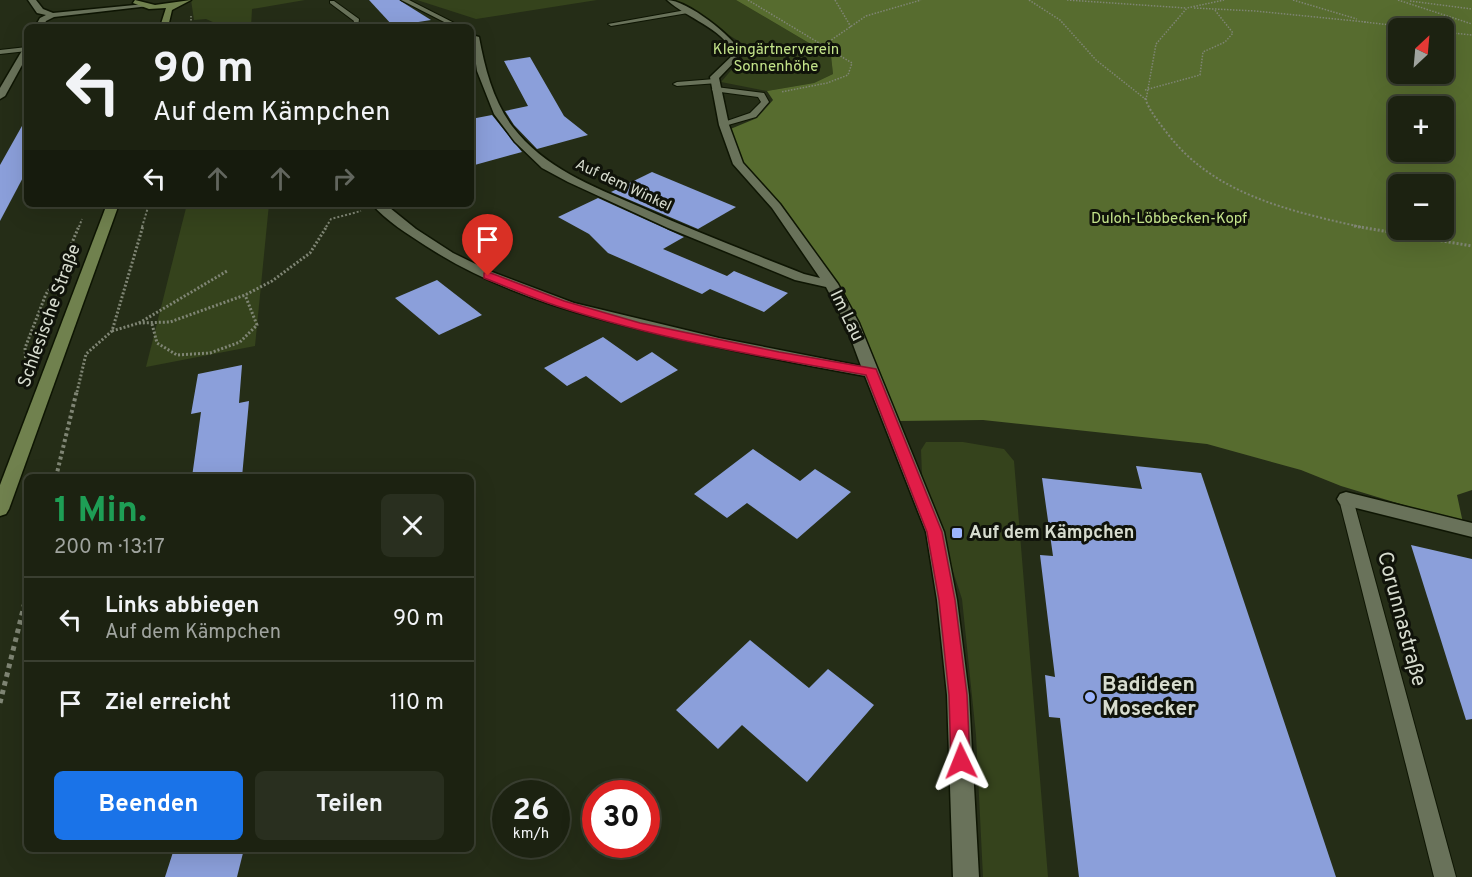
<!DOCTYPE html>
<html lang="de">
<head>
<meta charset="utf-8">
<style>
	body { margin:0; font-family:Overpass,sans-serif; background:#292f1f; color:#f1f3f6; height:100vh; display:flex; flex-direction:column; font-size:22px; white-space:nowrap }
	* { box-sizing:border-box; margin:0 }
	p { font-size:20px; color:#a0a49f }
	.icon { flex:none; width:33px; height:33px; fill:none; stroke:currentColor; stroke-width:2; stroke-linecap:round; stroke-linejoin:round }
	.map { position:relative; flex:1; overflow:hidden }
	.drawer { position:absolute; left:24px; top:474px; width:450px; height:378px; display:flex; flex-direction:column; background:#1c2211; border-radius:9px; box-shadow:0 6px 24px #0002,0 0 0 2px #3a3f31 }
	.drawer>* { flex:none }
	.top-card { position:absolute; left:24px; top:24px; width:450px; height:183px; border-radius:9px; box-shadow:0 6px 24px #0002,0 0 0 2px #3a3f31; background:#1c2211; color:#f1f3f6; overflow:hidden }
	.needle { width:39px; rotate:26deg }
	.tools { position:absolute; left:1388px; top:18px; display:grid; gap:12px }
	.tools a { display:grid; place-items:center; width:66px; height:66px; border-radius:9px; background:#1c2211; box-shadow:0 6px 24px #0002,0 0 0 2px #3a3f31; font-size:30px }
	.speed { position:absolute; left:492px; top:780px; display:flex; gap:12px; font-size:30px; font-weight:700; text-align:center }
	.speed>* { display:grid; place-content:center; width:78px; height:78px; border-radius:50%; background:#1c2211; box-shadow:0 6px 24px #0002,0 0 0 2px #3a3f31; line-height:1 }
	.speed small { font-size:15px; font-weight:400 }
	.speed .limit { border:9px solid #d22; background:#fff; color:#111 }
	.pin { position:absolute; display:grid; place-items:center; width:51px; height:51px; color:#fff; margin:-62px -26px; border-radius:50% 50% 50% 0; rotate:-45deg; box-shadow:0 0 6px #0007 }
	.pin .icon { rotate:45deg }
	.me { position:absolute; width:66px; margin:-33px; rotate:358deg; stroke-linejoin:round; filter:drop-shadow(0 0 4px #0008) }
	.turn { display:flex; align-items:center; gap:21px; height:126px; padding:0 30px; font-size:27px }
	.turn .icon { width:78px; height:78px; stroke-width:2.5 }
	.turn b { display:block; font-size:42px; line-height:51px }
	.lanes { display:flex; align-items:center; height:57px; padding:0 30px; background:#0003; justify-content:center; gap:30px; direction:ltr }
	.lanes .off { opacity:.35 }
	.round { display:grid; place-items:center; flex:none; width:63px; height:63px; border-radius:9px; background:#292f1f }
	.summary { display:flex; align-items:center; justify-content:space-between; height:102px; padding:0 30px }
	h1 { font-size:36px; font-weight:700; line-height:45px; color:#1e9e55 }
	.cta { display:flex; gap:12px; margin-top:auto; padding:12px 30px }
	.cta a { flex:1; height:69px; border-radius:9px; background:#1a73e8; color:#fff; font-size:24px; font-weight:700; line-height:69px; text-align:center }
	.cta a+a { background:#292f1f; color:#f1f3f6 }
	ul { padding:0; list-style:none }
	li { display:flex; align-items:center; gap:18px; height:84px; padding:0 30px; border-top:2px solid #3a3f31 }
	li div { flex:1 }
	li b { display:block; font-size:22px }
	li em { font-style:normal }
	.map>svg:first-child { display:block }
</style>
</head>
<body>
<div class="map">
<svg width="1472" height="877" viewBox="0 0 1472 877">
	<rect width="100%" height="100%" fill="#252d17"/>
	<!-- green -->
	<g fill="#35431c">
		<polygon points="191,0 305,0 252,9 251,27 224,27 206,19 194,20"/>
		<polygon points="417,0 597,0 476,19"/>
		<polygon points="672,0 736,0 831,56 833,74 814,83 767,91 721,82 747,52 745,45"/>
		<polygon points="187,204 269,204 255,346 146,367"/>
		<polygon points="926,442 963,442 1004,449 1014,461 1048,877 983,877 976,735 962,599 922,475 921,450"/>
	</g>
	<!-- forest -->
	<path fill="#576c2f" fill-rule="evenodd" d="M736,0H1472V490L1457,495L1463,523L1341,486L1301,470L1207,444L983,420L897,421L836,282L741,163L728,130L757,118L773,100L767,91L814,83L833,74L831,56ZM1398,28H1443V74H1398ZM1398,106H1443V152H1398ZM1398,184H1443V230H1398Z"/>
	<!-- building -->
	<g fill="#8b9fda">
		<polygon points="369,0 399,0 431,20 393,26"/>
		<polygon points="530,57 564,116 588,135 537,149 514,125 505,111 528,106 504,61"/>
		<polygon points="492,115 522,152 471,166 471,119"/>
		<polygon points="27,117 27,170 0,221 0,165"/>
		<polygon points="652,172 736,207 698,229 611,192"/>
		<polygon points="598,198 684,237 663,249 727,276 734,271 788,293 764,312 710,289 702,294 608,253 589,234 558,217"/>
		<polygon points="437,280 482,315 439,335 395,298"/>
		<polygon points="603,337 637,361 652,352 678,370 621,403 586,376 567,386 544,368"/>
		<polygon points="242,365 239,403 249,401 242,477 192,477 201,412 191,414 198,374"/>
		<polygon points="753,449 800,481 815,469 851,492 797,539 747,503 727,518 694,494"/>
		<polygon points="1136,466 1201,473 1336,877 1079,877 1060,718 1049,717 1045,675 1055,677 1040,555 1053,556 1042,478 1142,489"/>
		<polygon points="1411,545 1472,559 1472,719 1466,720"/>
		<polygon points="750,640 809,688 828,669 874,705 807,782 742,725 718,749 676,710"/>
		<polygon points="174,849 244,849 237,877 165,877"/>
	</g>
	<g fill="none" stroke-linecap="round" stroke-linejoin="round">
		<!-- service casing -->
		<g stroke="#0e1503" stroke-width="2">
			<g id="service">
				<polygon points="401,0 409,0 462,27 454,27"/>
				<polygon points="330,1 334,1 359,19 358,27 352,27 354,21 330,3"/>
				<polygon points="686,10 688,13 611,26 608,24"/>
				<polygon points="27,47 27,51 0,54 0,50"/>
				<polygon points="715,79 719,81 718,83 677,86 673,84 677,82"/>
				<polygon points="716,87 764,93 769,102 756,117 721,127 721,123 750,113 761,102 758,97 713,91 712,89"/>
				<polygon points="1346,494 1351,495 1353,499 1456,877 1434,877 1339,499 1341,495"/>
			</g>
		</g>
		<!-- minor casing -->
		<g stroke="#0e1503" stroke-width="3">
			<g id="minor">
				<polygon points="28,0 36,0 43,9 53,13 145,4 149,6 54,17 46,21 43,27 35,27 40,18 46,15 37,13"/>
				<path d="M667,0C687,0 733,36 742,54L719,78L729,125L743,163L780,204L838,284L859,323L944,532L957,600L969,695L979,877H953L947,695L937,600L926,532L865,376C804,365 743,353 682,339C593,319 503,296 426,246C408,234 386,221 372,204H385L416,229L453,253L492,272L574,303L719,338L861,366L845,323L826,287L795,280L668,228L568,182L542,168L515,142L494,114L477,71L472,35L479,37C485,69 493,100 512,126C544,168 592,186 638,206C693,231 749,252 804,274L820,278L772,208L733,164L719,125L710,77L734,54C721,27 688,19 667,0Z"/>
				<polygon points="27,47 27,56 5,96 0,99 0,88 23,49"/>
				<polygon points="1346,492 1472,523 1472,537 1340,504 1337,499 1340,494"/>
			</g>
		</g>
		<!-- secondary casing -->
		<g stroke="#0e1503" stroke-width="3">
			<g id="secondary">
				<polygon points="135,0 155,5 191,0 172,10 168,27 160,27 166,8 149,9 133,3"/>
				<polygon points="107,204 119,204 9,509 6,514 0,516 0,485"/>
			</g>
		</g>
		<!-- path-far4 -->
		<g stroke="#7f8574" stroke-width="1.5" stroke-dasharray="1.5 1.5" stroke-linecap="butt">
			<polyline points="748,0 852,63 848,75 827,83 781,92"/>
			<polyline points="835,0 851,27"/>
			<polyline points="1029,0 1060,20 1096,60 1144,98"/>
			<polyline points="1067,0 1186,8"/>
			<polyline points="1293,0 1357,19"/>
			<polyline points="1398,0 1472,24"/>
			<polyline points="1410,1 1472,9"/>
			<polyline points="1194,8 1255,11 1366,22"/>
			<polyline points="191,16 191,27"/>
			<polyline points="1364,22 1417,28"/>
			<polyline points="1443,32 1472,35"/>
			<polyline points="824,45 866,16 921,0"/>
			<polyline points="1145,90 1200,75 1203,52 1225,42 1233,33 1214,9"/>
			<polyline points="1146,100 1156,44 1187,8 1224,0"/>
		</g>
		<!-- path-far3 -->
		<g stroke="#7f8574" stroke-width="2" stroke-dasharray="2 2" stroke-linecap="butt">
			<path d="M1145,98C1150,112 1158,121 1167,133C1213,194 1289,211 1361,227"/>
			<polyline points="79,227 82,219"/>
			<polyline points="142,227 149,204"/>
			<polyline points="326,227 331,219 361,211"/>
		</g>
		<!-- path-far2 -->
		<g stroke="#7f8574" stroke-width="3" stroke-dasharray="2 2" stroke-linecap="butt">
			<polyline points="1354,226 1472,246"/>
			<polyline points="139,323 227,271"/>
			<polyline points="152,324 157,343 177,355 210,353 240,342 257,325 245,295"/>
			<polyline points="112,331 139,323 170,322 245,295 272,281 310,253 327,226"/>
			<polyline points="26,366 25,348 46,294 57,279 79,226"/>
			<polyline points="77,392 86,354 112,331 143,226"/>
		</g>
		<!-- path-far1 -->
		<g stroke="#7f8574" stroke-width="4" stroke-dasharray="3 3" stroke-linecap="butt">
			<polyline points="56,477 77,390"/>
			<polyline points="24,604 27,593"/>
		</g>
		<!-- path -->
		<polyline stroke="#7f8574" stroke-width="5" stroke-dasharray="4.5 4.5" stroke-linecap="butt" points="0,703 25,602"/>
		<!-- service -->
		<use href="#service" fill="#69725a" fill-rule="evenodd"/>
		<!-- minor -->
		<use href="#minor" fill="#69725a" fill-rule="evenodd"/>
		<!-- secondary -->
		<use href="#secondary" fill="#70814e" fill-rule="evenodd"/>
	</g>
	<!-- route -->
	<path fill="#e11d48" stroke="#92132f" stroke-width="1.5" d="M488,272L564,301L640,323L779,352L876,369L942,532L955,600L967,695L970,761L968,768L961,771L954,768L951,761L949,695L939,600L927,532L866,375C763,357 657,339 557,306C532,298 508,287 484,278V273Z"/>
	<!-- markers -->
	<g fill="#9cb4fd" stroke="#10130a" stroke-width="2">
		<rect x="951" y="527" width="12" height="12" rx="3"/>
		<circle cx="1090" cy="697" r="6"/>
	</g>
	<g text-anchor="middle" dominant-baseline="central" stroke-width="6" stroke-linejoin="round" paint-order="stroke">
		<!-- far-park labels -->
		<g font-size="15" fill="#c3e38a" stroke="#10130a">
			<text x="776" y="50">Kleingärtnerverein<tspan x="776" dy="17">Sonnenhöhe</tspan></text>
			<text x="1169" y="219">Duloh-Löbbecken-Kopf</text>
		</g>
		<!-- far-street labels -->
		<g font-size="15" fill="#d7dccf" stroke="#10130a">
			<text transform="translate(623 186) rotate(25)">Auf dem Winkel</text>
		</g>
		<!-- street labels -->
		<g font-size="18" fill="#d7dccf" stroke="#10130a">
			<text transform="translate(50 316) rotate(-70)">Schlesische Straße</text>
			<text transform="translate(846 316) rotate(64)">Im Lau</text>
		</g>
		<!-- poi labels -->
		<g font-size="18" font-weight="bold" fill="#d7dccf" stroke="#10130a" text-anchor="start">
			<text x="969" y="533">Auf dem Kämpchen</text>
		</g>
		<!-- near-street labels -->
		<g font-size="21" fill="#d7dccf" stroke="#10130a">
			<text transform="translate(1401 619) rotate(75)">Corunnastraße</text>
		</g>
		<!-- near-poi labels -->
		<g font-size="21" font-weight="bold" fill="#d7dccf" stroke="#10130a" text-anchor="start">
			<text x="1102" y="685">Badideen<tspan x="1102" dy="24">Mosecker</tspan></text>
		</g>
	</g>
</svg>
<div class="tools">
<a><svg class="needle" viewBox="-14 -14 28 28"><path d="M0-13l5 13h-10z" fill="#e53935"/><path d="M0 13l5-13h-10z" fill="#a0a49f"/></svg></a>
<a>+</a>
<a>−</a>
</div>
<div class="speed"><div>26<small>km/h</small></div><div class="limit">30</div></div>
<div class="pin" style="left:488px;top:276px;background:#d93025"><svg class="icon" aria-label="arrive" viewBox="0 0 24 24"><path d="M6 21V4h12l-3 4 3 4H6"/></svg></div>
<svg class="me" style="left:961px;top:761px" viewBox="-20 -20 40 40"><path d="M0-17L14 15 0 8-14 15z" fill="#e11d48" stroke="#fff" stroke-width="4"/></svg>
<div class="top-card">
<div class="turn"><svg class="icon" aria-label="left" viewBox="0 0 24 24"><path d="M17 20v-9H6M10 6l-5 5 5 5"/></svg><div><b>90 m</b>Auf dem Kämpchen</div></div>
<div class="lanes"><svg class="icon" aria-label="left" viewBox="0 0 24 24"><path d="M17 20v-9H6M10 6l-5 5 5 5"/></svg><svg class="icon off" aria-label="ahead" viewBox="0 0 24 24"><path d="M12 20V5M6 11l6-6 6 6"/></svg><svg class="icon off" aria-label="ahead" viewBox="0 0 24 24"><path d="M12 20V5M6 11l6-6 6 6"/></svg><svg class="icon off" aria-label="right" viewBox="0 0 24 24"><path d="M7 20v-9h11M14 6l5 5-5 5"/></svg></div>
</div>
<section class="drawer">
<div class="summary"><div><h1>1 Min.</h1><p>200 m · 13:17</p></div><a class="round"><svg class="icon" aria-label="close" viewBox="0 0 24 24"><path d="M6 6l12 12M18 6L6 18"/></svg></a></div>
<ul>
<li><svg class="icon" aria-label="left" viewBox="0 0 24 24"><path d="M17 20v-9H6M10 6l-5 5 5 5"/></svg><div><b>Links abbiegen</b><p>Auf dem Kämpchen</p></div><em>90 m</em></li>
<li><svg class="icon" aria-label="arrive" viewBox="0 0 24 24"><path d="M6 21V4h12l-3 4 3 4H6"/></svg><div><b>Ziel erreicht</b></div><em>110 m</em></li>
</ul>
<div class="cta"><a>Beenden</a><a>Teilen</a></div>
</section>
</div>
</body>
</html>
